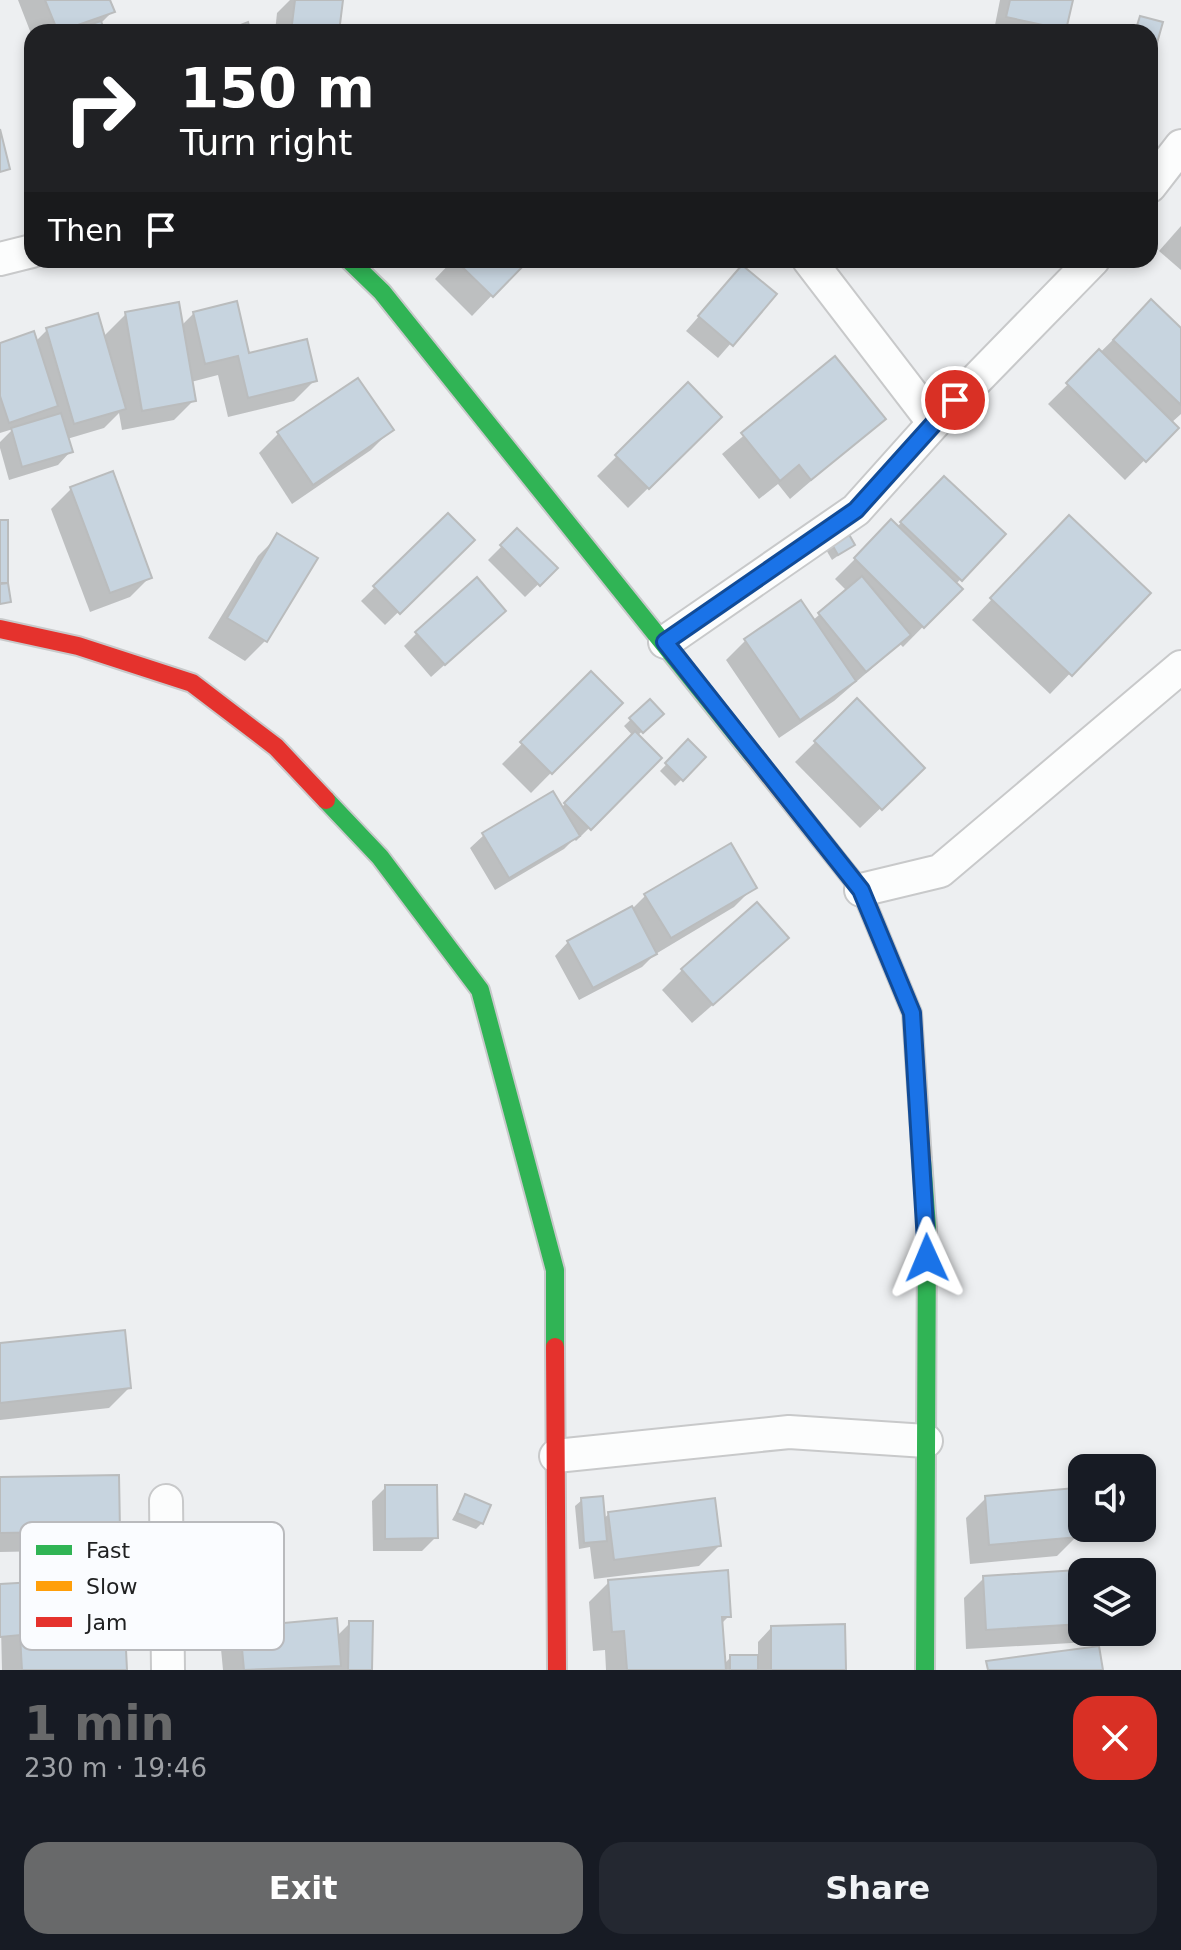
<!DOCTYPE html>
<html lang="en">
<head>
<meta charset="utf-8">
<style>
	body { margin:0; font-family:"DejaVu Sans",sans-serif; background:#242831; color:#f1f3f6; height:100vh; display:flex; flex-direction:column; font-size:30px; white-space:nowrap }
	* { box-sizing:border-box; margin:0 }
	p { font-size:26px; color:#9ea1a6 }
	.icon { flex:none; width:44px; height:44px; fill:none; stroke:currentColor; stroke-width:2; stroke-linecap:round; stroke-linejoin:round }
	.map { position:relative; height:1670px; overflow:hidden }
	.sheet { display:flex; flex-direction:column; background:#171b24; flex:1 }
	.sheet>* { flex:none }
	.banner { position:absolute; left:24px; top:24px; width:1134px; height:244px; border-radius:24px; box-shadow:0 4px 12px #0003; background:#202124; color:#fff; overflow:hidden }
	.fabs { position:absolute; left:1068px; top:1454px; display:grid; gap:16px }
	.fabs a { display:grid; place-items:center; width:88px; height:88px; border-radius:16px; background:#171b24; box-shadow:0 4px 12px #0003; font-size:40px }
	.pin { position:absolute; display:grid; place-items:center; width:68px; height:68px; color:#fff; margin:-34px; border:4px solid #fff; border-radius:50%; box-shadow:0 2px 8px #0007 }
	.me { position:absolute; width:88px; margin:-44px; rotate:359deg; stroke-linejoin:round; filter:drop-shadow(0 0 6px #0008) }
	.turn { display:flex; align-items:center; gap:28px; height:168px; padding:0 24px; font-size:36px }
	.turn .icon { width:104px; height:104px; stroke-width:2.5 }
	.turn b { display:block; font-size:56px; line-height:68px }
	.then { display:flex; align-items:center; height:76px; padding:0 24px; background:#0003; gap:16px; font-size:30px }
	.round { display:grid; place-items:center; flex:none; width:84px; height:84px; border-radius:24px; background:#242831 }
	.summary { display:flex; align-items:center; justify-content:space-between; height:136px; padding:0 24px }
	h1 { font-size:48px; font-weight:700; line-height:60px; color:#68696a }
	.action { display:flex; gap:16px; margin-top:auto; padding:16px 24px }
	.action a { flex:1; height:92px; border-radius:24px; background:#68696a; color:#fff; font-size:32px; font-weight:700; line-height:92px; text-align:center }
	.action a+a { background:#242831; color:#f1f3f6 }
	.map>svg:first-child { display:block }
</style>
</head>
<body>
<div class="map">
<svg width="1181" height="1670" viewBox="0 0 1181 1670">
	<rect width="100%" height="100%" fill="#edeff1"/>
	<!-- shadow -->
	<g fill="#0003">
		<polygon points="18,0 108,0 112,12 100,24 102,32 32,32 32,36"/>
		<polygon points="290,0 341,0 337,32 275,32 277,13"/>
		<polygon points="1000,0 1071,0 1062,32 994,30"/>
		<polygon points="1141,18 1161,23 1150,52 1150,32 1132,32"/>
		<polygon points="1181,226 1181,270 1159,251"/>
		<polygon points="453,260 526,260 472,316 435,279"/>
		<polygon points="742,267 774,294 718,358 686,331"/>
		<polygon points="194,313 247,356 315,380 294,401 228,417 218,375 191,382 194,400 174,420 122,430 119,413 104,428 67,439 71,451 58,465 9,480 0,448 0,442 13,429 0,433 0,345 35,342 47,330 103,337 126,314 181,326"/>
		<polygon points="1131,322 1181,330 1181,414 1171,423 1176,428 1125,480 1048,404"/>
		<polygon points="834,359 883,419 790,499 778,484 759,499 722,454"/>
		<polygon points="688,385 720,417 628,508 597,476"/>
		<polygon points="391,430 371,450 292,504 259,453 279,433"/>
		<polygon points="71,489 150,577 130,597 90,612 51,509"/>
		<polygon points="925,498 1003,534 955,585 960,589 903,647 900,644 834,701 779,738 726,660 746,640 812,621 847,591 835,579 892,522 897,527"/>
		<polygon points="448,515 472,540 385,625 361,601"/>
		<polygon points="517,531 555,568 525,597 488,560"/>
		<polygon points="278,536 265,641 245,661 208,638 258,556"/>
		<polygon points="1050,538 1148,593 1050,694 972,620"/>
		<polygon points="821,541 853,545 832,560"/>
		<polygon points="490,624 431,677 404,646 417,633"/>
		<polygon points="591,674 620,703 531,793 502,764"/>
		<polygon points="650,701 661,714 637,736 660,758 576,841 574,839 564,849 495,890 470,848 484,835 561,808 633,736 624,726"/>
		<polygon points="857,701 922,768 860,828 795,762"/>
		<polygon points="688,742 704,757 675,786 660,771"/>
		<polygon points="754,887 734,907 654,955 642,967 579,1000 555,956 568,942 631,910 646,895"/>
		<polygon points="766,958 692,1023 662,990 682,970"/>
		<polygon points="0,1345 129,1388 109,1408 0,1420"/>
		<polygon points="0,1479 118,1530 98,1550 0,1552"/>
		<polygon points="386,1487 436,1537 422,1551 373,1551 372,1501"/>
		<polygon points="465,1497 482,1523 476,1529 452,1520"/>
		<polygon points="986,1498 1077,1536 1057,1556 970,1564 966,1518"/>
		<polygon points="582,1500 603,1519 609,1514 719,1546 699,1566 594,1579 590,1547 579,1549 575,1506"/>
		<polygon points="1106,1570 1082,1572 1082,1632 1098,1632 1089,1642 966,1649 964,1598 984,1578"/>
		<polygon points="609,1582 729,1616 720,1625 723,1665 731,1657 758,1657 758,1642 771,1628 844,1670 606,1670 605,1650 593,1651 589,1602"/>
		<polygon points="0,1586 123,1612 147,1627 124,1647 125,1670 2,1670"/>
		<polygon points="350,1623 370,1670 223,1670 221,1649 241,1629 337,1636"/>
	</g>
	<!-- building -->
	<g fill="#c7d4df" stroke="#babcbd" stroke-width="2">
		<polygon points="45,0 110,0 115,12 58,32"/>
		<polygon points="295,0 343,0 339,32 291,32"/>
		<polygon points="1010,0 1073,0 1066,30 1006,17"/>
		<polygon points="1140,16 1163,22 1155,50 1150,49 1150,32 1135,32"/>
		<polygon points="101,21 105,32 67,32"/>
		<polygon points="248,22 251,32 223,32"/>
		<polygon points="0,129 10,169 0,172"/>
		<polygon points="455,260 529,260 493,297"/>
		<polygon points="742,265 777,294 733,346 698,316"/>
		<polygon points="1151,299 1181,328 1181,405 1113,340"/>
		<polygon points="237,301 249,353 307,339 317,381 248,398 238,356 205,364 193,312"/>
		<polygon points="179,302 196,401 142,411 125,312"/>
		<polygon points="98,313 126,409 74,424 46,328"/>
		<polygon points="34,331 58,406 9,423 0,396 0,343"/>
		<polygon points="1099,349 1179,428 1146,462 1066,383"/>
		<polygon points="835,356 886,419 811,480 799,465 780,481 741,433"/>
		<polygon points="358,378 394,430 313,485 277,432"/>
		<polygon points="688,382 722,417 649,489 615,455"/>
		<polygon points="61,413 73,452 22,467 11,428"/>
		<polygon points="113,471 152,578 110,593 70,487"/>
		<polygon points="944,476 1006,534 962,581 900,522"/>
		<polygon points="448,513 475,540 400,614 373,586"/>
		<polygon points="1069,515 1151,593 1072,676 990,598"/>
		<polygon points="891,519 963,589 924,628 854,558"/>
		<rect x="0" y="520" width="8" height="63"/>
		<polygon points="843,524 855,545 838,555 826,534"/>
		<polygon points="517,528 558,568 540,586 500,545"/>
		<polygon points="277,533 318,558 267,642 227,618"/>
		<polygon points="862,576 911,635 866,672 818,613"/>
		<polygon points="477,577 506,611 445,665 415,632"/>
		<polygon points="8,583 11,602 0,604 0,584"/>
		<polygon points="801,600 856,681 800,720 744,639"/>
		<polygon points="591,671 623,703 552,774 520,742"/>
		<polygon points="857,698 925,768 882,810 814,741"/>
		<polygon points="650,699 664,714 643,733 629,718"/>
		<polygon points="635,731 662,758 591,830 564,803"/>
		<polygon points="688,739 706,757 683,781 665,763"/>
		<polygon points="553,791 580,836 509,878 482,833"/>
		<polygon points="731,843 757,888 671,938 644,894"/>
		<polygon points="757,902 789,938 713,1005 681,969"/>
		<polygon points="632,906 657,954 593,988 567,941"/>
		<polygon points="125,1330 131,1388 0,1403 0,1343"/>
		<polygon points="119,1475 120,1531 0,1533 0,1477"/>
		<polygon points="385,1485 437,1485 438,1538 385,1539"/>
		<polygon points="1075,1488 1079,1537 989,1545 985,1496"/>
		<polygon points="465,1494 491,1505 483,1524 457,1513"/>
		<polygon points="603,1496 607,1541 584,1543 581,1498"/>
		<polygon points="715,1498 721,1546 614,1560 608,1512"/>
		<polygon points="1108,1568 1108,1572 1082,1572 1082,1624 986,1630 983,1576"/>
		<polygon points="728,1570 731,1617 722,1617 726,1670 627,1670 624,1631 612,1632 608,1580"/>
		<polygon points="122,1577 125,1610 148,1608 149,1628 125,1629 127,1670 22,1670 20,1635 0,1637 0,1584"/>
		<polygon points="337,1618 341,1666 244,1670 240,1627"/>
		<polygon points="349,1621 373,1621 372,1670 348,1670"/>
		<polygon points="845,1624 846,1670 771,1670 771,1626"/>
		<polygon points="1099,1646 1103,1670 988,1670 986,1661"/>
		<rect x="730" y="1655" width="28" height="15"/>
	</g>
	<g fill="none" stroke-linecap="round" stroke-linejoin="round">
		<!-- street casing -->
		<g stroke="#c8c9ca" stroke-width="36">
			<g id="street">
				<polyline points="1150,186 1181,146"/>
				<polyline points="0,259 32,251"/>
				<polyline points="809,260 934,423"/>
				<polyline points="665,642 856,510 934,423 1093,260"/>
				<polyline points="861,890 940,871 1181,667"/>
				<polyline points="556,1456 789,1432 926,1441"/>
				<polyline points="166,1501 168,1670"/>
			</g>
		</g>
		<!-- fast casing -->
		<g stroke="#c8c9ca" stroke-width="22">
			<g id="fast">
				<polyline points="349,260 382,292 753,755"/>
				<polyline points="326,800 380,857 480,990 555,1270 555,1347"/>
				<polyline points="922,1160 927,1227 925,1670"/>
			</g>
		</g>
		<!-- slow casing -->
		<g stroke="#c8c9ca" stroke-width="22">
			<polyline id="slow" points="753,755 861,890 912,1013 922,1160"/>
		</g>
		<!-- jam casing -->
		<g stroke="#c8c9ca" stroke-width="22">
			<g id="jam">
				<polyline points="0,629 78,646 192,683 276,747 326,800"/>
				<polyline points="555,1347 557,1670"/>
			</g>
		</g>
		<!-- street -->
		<use href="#street" stroke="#fcfdfd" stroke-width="32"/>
		<!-- fast -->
		<use href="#fast" stroke="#30b455" stroke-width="18"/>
		<!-- slow -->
		<use href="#slow" stroke="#ff9f0a" stroke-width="18"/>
		<!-- jam -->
		<use href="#jam" stroke="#e5322d" stroke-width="18"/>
	</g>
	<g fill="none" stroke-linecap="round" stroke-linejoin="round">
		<!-- route casing -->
		<g stroke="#114b97" stroke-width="20">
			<polyline id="route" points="927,1258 912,1013 861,890 665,642 856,510 955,400"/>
		</g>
		<!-- route -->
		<use href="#route" stroke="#1a73e8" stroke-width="14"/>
	</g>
	<!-- legend -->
	<rect x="20" y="1522" width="264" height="128" rx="12" fill="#fafcff" stroke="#b9babd" stroke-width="2"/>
	<rect x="36" y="1545" width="36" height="10" fill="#30b455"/>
	<rect x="36" y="1581" width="36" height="10" fill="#ff9f0a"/>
	<rect x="36" y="1617" width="36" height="10" fill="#e5322d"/>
	<g font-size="22" fill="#202122">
		<text x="86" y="1558">Fast</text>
		<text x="86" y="1594">Slow</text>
		<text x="86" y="1630">Jam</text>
	</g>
</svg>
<div class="fabs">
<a><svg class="icon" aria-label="sound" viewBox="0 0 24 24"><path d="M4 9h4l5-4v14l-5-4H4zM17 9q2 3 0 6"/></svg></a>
<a><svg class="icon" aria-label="layers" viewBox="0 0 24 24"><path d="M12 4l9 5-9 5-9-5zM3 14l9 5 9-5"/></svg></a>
</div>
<div class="pin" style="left:955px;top:400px;background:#d93025"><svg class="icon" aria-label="arrive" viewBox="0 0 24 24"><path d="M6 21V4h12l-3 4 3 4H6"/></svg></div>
<svg class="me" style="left:927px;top:1258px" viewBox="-20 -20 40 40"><path d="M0-17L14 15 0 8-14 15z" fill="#1a73e8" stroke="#fff" stroke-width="4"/></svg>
<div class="banner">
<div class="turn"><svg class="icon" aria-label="right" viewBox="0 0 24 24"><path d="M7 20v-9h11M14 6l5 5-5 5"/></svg><div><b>150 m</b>Turn right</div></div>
<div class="then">Then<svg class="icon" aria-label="arrive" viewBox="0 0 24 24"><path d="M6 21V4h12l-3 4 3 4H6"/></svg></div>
</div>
</div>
<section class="sheet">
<div class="summary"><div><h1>1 min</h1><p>230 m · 19:46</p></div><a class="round" style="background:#d93025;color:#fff"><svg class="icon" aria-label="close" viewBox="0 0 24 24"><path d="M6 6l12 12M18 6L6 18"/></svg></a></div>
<div class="action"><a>Exit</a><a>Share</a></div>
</section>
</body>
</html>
